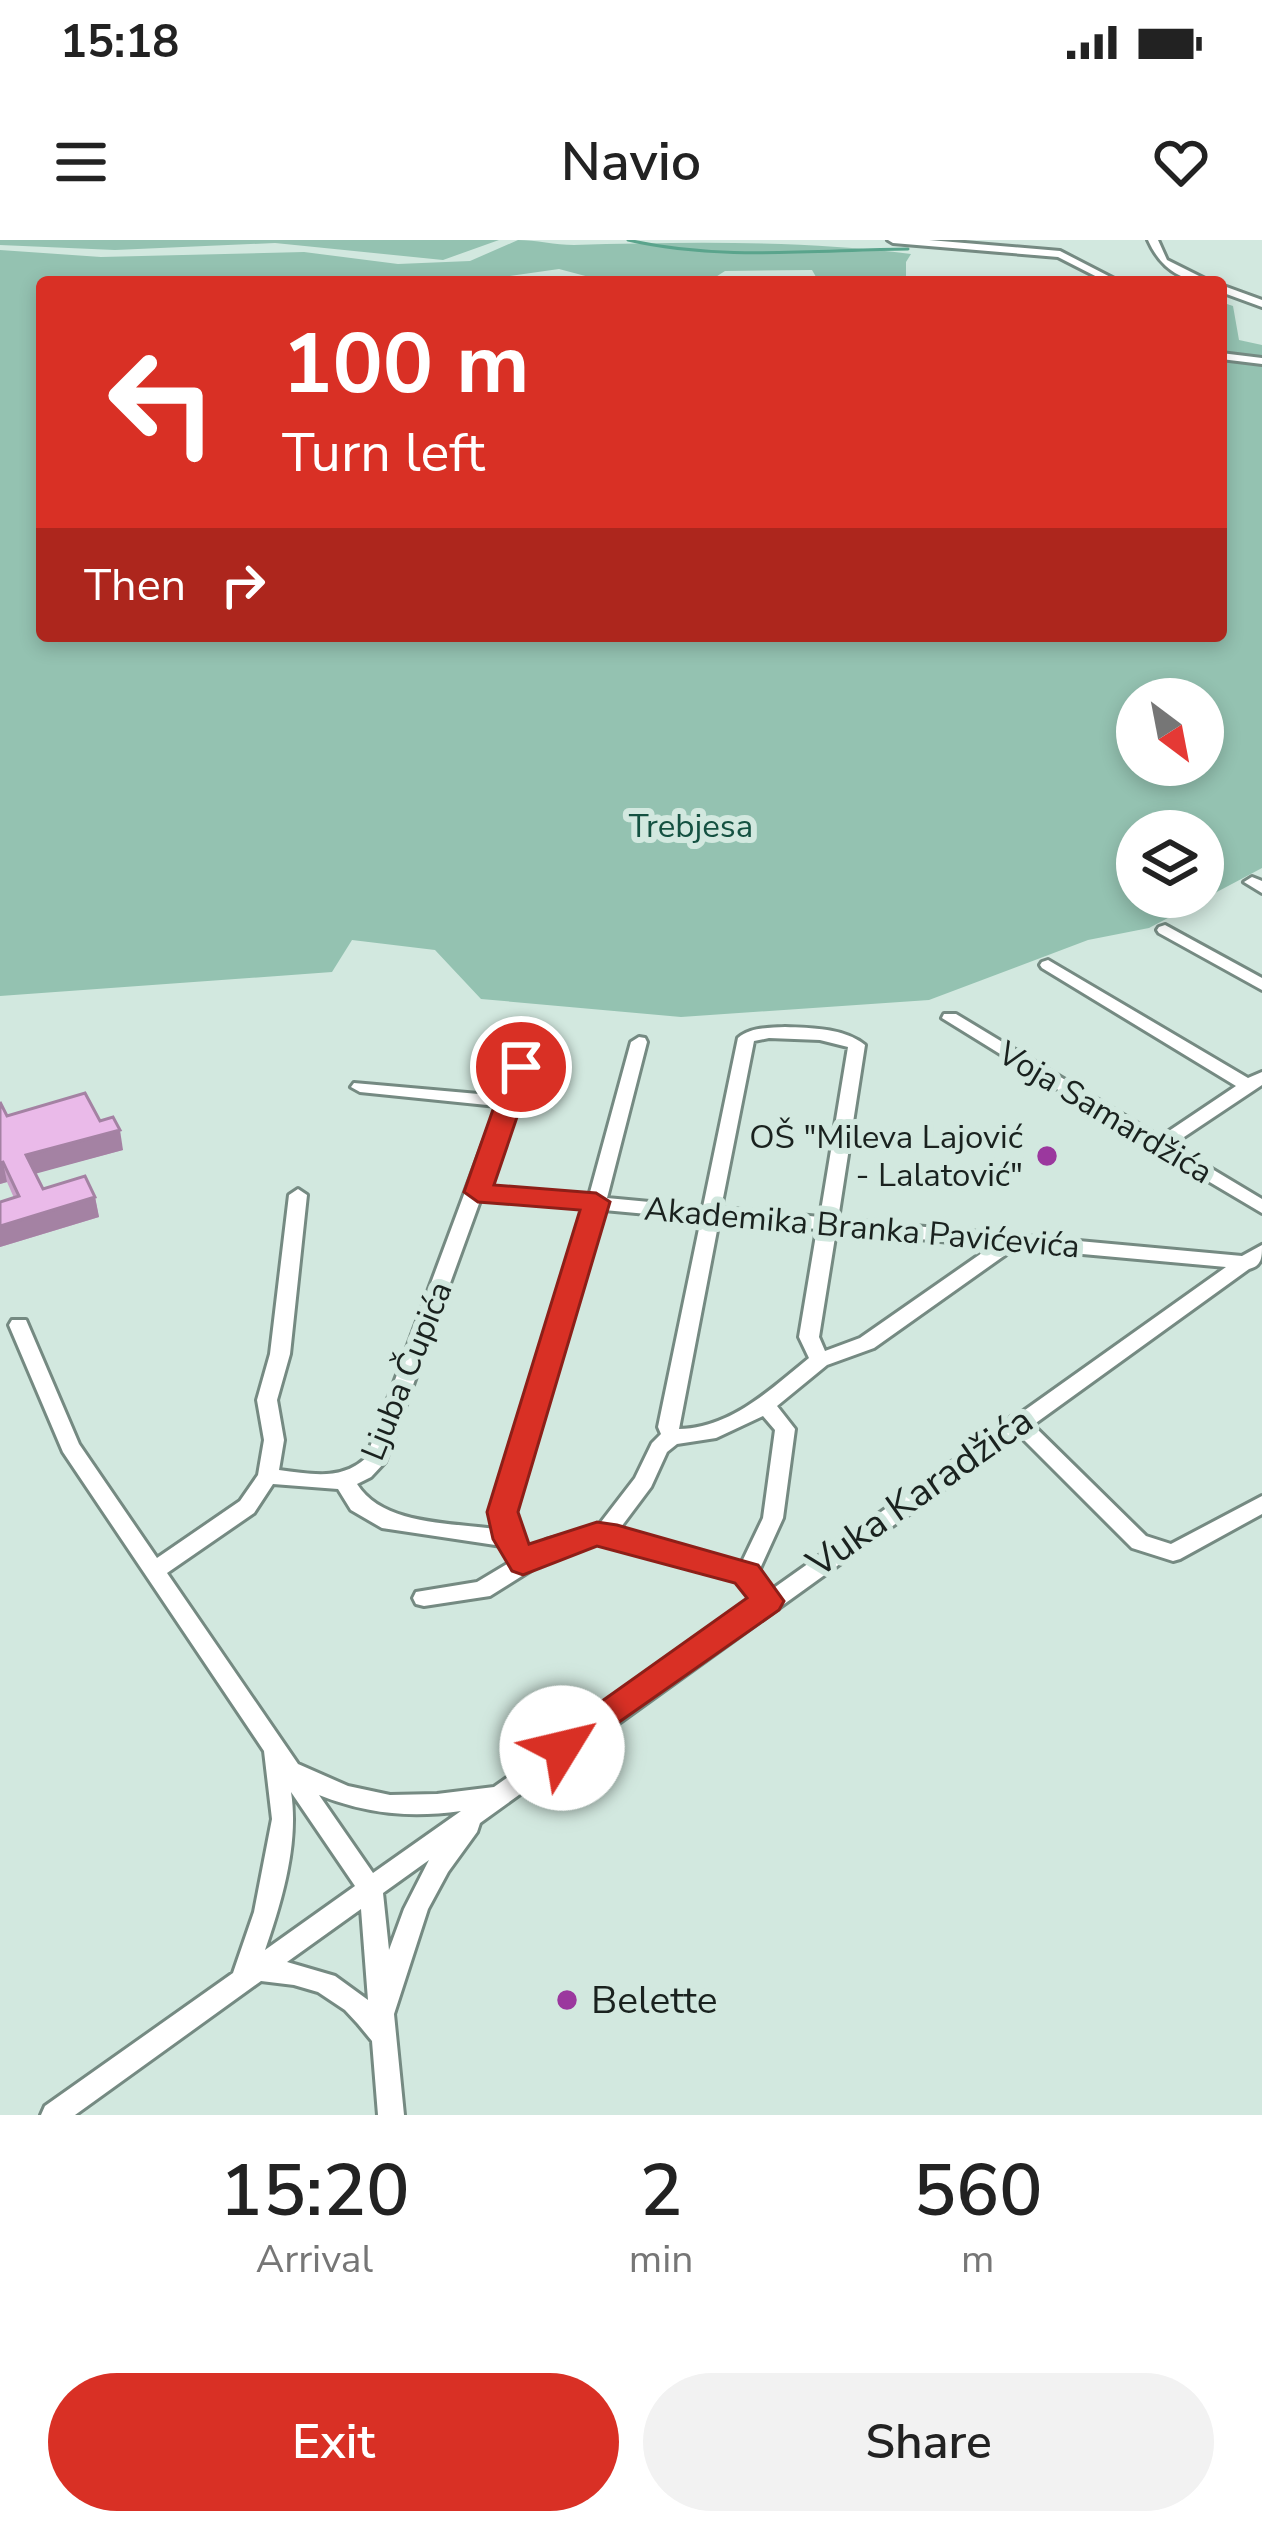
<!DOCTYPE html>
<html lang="en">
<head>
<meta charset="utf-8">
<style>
	body { margin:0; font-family:"Nunito Sans",sans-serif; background:#f2f2f2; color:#222; height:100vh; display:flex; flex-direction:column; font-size:45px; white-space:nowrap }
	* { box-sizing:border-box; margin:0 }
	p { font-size:39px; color:#767676 }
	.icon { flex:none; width:66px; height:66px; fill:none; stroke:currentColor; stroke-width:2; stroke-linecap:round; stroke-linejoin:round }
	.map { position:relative; height:1875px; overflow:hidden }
	.sheet { display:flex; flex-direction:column; background:#fff; flex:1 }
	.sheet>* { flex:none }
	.top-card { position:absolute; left:36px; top:36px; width:1191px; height:366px; border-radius:12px; box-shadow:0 6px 18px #0003; background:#d93025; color:#fff; overflow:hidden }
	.needle { width:78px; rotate:148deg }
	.buttons { position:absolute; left:1116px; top:438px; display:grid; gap:24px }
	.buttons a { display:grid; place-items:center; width:108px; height:108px; border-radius:50%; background:#fff; box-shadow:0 6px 18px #0003; font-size:60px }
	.pin { position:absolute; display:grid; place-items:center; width:102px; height:102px; color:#fff; margin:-51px; border:6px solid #fff; border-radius:50%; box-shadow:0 3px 12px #0007 }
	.me { position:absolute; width:132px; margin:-66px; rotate:54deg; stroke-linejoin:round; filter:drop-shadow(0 0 9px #0008) }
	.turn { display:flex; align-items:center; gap:42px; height:252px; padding:0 48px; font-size:54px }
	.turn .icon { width:156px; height:156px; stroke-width:2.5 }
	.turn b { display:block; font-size:84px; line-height:102px }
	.then { display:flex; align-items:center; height:114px; padding:0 48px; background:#0003; gap:24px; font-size:45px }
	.eta { display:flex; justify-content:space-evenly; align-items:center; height:204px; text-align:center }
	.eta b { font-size:72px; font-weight:600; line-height:84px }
	.button { display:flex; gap:24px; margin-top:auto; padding:24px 48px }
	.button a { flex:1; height:138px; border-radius:72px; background:#d93025; color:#fff; font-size:48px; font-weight:600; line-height:138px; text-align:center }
	.button a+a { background:#f2f2f2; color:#222 }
	.status { display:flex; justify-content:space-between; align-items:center; height:84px; padding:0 60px; background:#fff; direction:ltr }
	.status svg { height:33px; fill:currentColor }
	header { display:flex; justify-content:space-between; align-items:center; height:156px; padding:0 48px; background:#fff; font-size:54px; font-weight:600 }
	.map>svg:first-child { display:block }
</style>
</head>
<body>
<div class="status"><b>15:18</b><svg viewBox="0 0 49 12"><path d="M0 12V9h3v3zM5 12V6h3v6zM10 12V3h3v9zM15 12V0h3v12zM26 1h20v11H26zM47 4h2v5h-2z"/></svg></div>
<header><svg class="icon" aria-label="menu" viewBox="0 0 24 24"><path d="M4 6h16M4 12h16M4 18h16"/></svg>Navio<svg class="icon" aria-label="heart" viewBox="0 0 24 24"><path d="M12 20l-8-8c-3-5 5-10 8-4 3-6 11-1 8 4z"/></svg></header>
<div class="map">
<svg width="1262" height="1875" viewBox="0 0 1262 1875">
	<rect width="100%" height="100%" fill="#d2e8df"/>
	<!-- green -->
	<g fill="#94c2b1" fill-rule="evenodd">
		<polygon points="0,0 499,0 443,20 275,3 115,10 0,5"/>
		<path d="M518,0C536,0 555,5 574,5C684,2 801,0 911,14L906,22V42H819L812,30L725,31L708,42H608L559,29L468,42H42V396H1221V62L1233,66L1239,100L1262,105V628L1149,688L1088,700L929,760L681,777L481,759L435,710L352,700L332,732L0,756V10L101,17L304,12L398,24L470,21ZM1137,459H1203V525H1137ZM1137,591H1203V657H1137Z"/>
	</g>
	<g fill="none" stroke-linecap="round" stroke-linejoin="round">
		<!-- stream -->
		<path stroke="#5aa48c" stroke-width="3" d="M628,0C719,21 815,10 908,9"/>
		<!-- minor casing -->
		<g stroke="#758a82" stroke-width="6">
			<g id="minor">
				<polygon points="888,0 929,0 1060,11 1120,42 1107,42 1058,17 893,3"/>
				<path d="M1148,0H1158L1167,20L1211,42C1180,42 1160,27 1148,0Z"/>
				<polygon points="1221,45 1262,60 1262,67 1221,52"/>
				<polygon points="1221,113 1262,118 1262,124 1221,119"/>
				<polygon points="1252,637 1262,641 1262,653 1244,642"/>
				<polygon points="1165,685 1262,738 1262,750 1159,693 1157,690 1159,687"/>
				<polygon points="1048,720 1248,838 1262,832 1262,845 1172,905 1262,959 1262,973 1159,912 1151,911 1149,906 942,778 944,774 956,774 1160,897 1236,846 1042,728 1040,725 1042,722"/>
				<path d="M785,787C812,788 844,788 865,805L838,979L1242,1016L1262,1005C1262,1017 1262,1026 1249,1029L1033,1185L1146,1296L1171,1304L1262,1256V1274L1180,1319L1173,1321L1132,1308L1019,1195L480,1583L477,1592L448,1632L428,1669L394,1774L404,1875H378L372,1801L358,1784L345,1770L318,1752L294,1745L261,1741L75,1875H41L45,1866L233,1733L254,1672L272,1579L264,1511L63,1212L9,1085L12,1080H26L79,1204L157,1318L240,1261L258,1235L264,1200L257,1160L270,1114L289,955L298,949L307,955L290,1114L277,1160L284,1200L279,1230C311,1234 341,1241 366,1218L497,866L360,852L351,847L354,843L501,856L525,793L533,788L539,789L541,793L519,862L485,947L589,956L631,802L639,797L645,798L647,802L607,958L703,967L738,798C750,787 769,788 785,787ZM769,798L820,800L848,807L820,977L721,968L754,801ZM481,958L586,968L492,1272L496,1289C452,1283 382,1285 357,1244L371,1237L385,1222ZM604,970L701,979L658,1187L661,1194L652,1203L635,1238L598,1286L546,1300L528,1311L519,1298L512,1272ZM719,980L817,989L799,1097L809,1118C771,1149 731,1188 679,1189ZM836,991L992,1006L860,1098L825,1111L819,1097ZM1015,1008L1226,1027L1018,1175L1011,1177L1008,1182L771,1350L758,1333L783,1278L795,1189L777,1166L827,1125L874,1108ZM763,1176L775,1190L763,1278L741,1324L618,1291L651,1247L667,1212L677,1204L716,1198ZM273,1244L338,1249L351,1270L382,1288L502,1306L512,1321L477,1342L416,1352L413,1358L416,1364L424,1366L490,1356L560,1312L597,1302L740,1340L755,1362L494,1547L437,1554L390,1555L348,1546L298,1524L167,1333L254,1273ZM291,1552L355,1646L265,1710C282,1661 299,1603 291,1552ZM319,1555C367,1574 410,1578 461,1571L373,1633ZM429,1620L404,1669L389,1710L383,1653ZM361,1669L368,1760L335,1736L287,1722Z"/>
			</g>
		</g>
		<!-- minor -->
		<use href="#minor" fill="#fff" fill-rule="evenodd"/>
	</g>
	<!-- wall -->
	<polygon fill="#c9a0c8" points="0,862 7,876 100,881 123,910 35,933 43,949 95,957 99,977 0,1007 0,962 14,958 7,942 0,944"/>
	<!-- shaded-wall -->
	<g fill="#a482a3">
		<polygon points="120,890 123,910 31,935 26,915"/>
		<polygon points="3,922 7,942 0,944 0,923"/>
		<polygon points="95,957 99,977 0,1007 0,986"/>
	</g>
	<!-- building -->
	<polygon fill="#eabae9" stroke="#a482a3" stroke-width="3" points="85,853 100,881 113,877 120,890 26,915 43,949 85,936 95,957 0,986 0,962 19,956 3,922 0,923 0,862 7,876"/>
	<!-- route -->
	<polygon fill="#d93025" stroke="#8d1f18" stroke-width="3" points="521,819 534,827 494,945 596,953 610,962 518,1272 529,1304 597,1282 617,1285 758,1325 784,1361 779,1370 562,1522 550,1518 545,1508 550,1498 747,1358 735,1343 597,1306 523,1335 512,1331 493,1299 487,1272 580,970 478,962 464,952 508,827"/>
	<!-- markers -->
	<g fill="#9b389e" stroke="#d2e8df" stroke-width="4.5">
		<circle cx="1047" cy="916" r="12"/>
		<circle cx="567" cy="1760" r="12"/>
	</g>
	<g text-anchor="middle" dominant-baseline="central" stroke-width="12" stroke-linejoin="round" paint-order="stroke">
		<!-- park labels -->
		<g font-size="33" fill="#145141" stroke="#d2e8df">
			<text x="691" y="586">Trebjesa</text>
		</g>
		<!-- street labels -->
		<g font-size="33" fill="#1a221f" stroke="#d2e8df">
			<text transform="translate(1105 873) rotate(31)">Voja Samardžića</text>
			<text transform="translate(862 988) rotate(5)">Akademika Branka Pavićevića</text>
			<text transform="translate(407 1131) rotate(-68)">Ljuba Čupića</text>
		</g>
		<!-- poi labels -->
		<g font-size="33" fill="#1a221f" stroke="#d2e8df" text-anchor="end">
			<text x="1023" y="897">OŠ "Mileva Lajović<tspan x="1023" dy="38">- Lalatović"</tspan></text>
		</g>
		<!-- near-street labels -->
		<g font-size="39" fill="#1a221f" stroke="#d2e8df">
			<text transform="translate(920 1252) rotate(-35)">Vuka Karadžića</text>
		</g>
		<!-- near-poi labels -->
		<g font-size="39" fill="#1a221f" stroke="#d2e8df" text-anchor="start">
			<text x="591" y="1760">Belette</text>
		</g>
	</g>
</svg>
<div class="buttons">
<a><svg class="needle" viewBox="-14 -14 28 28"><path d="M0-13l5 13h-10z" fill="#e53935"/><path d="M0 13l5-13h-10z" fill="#767676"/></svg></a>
<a><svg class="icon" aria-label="layers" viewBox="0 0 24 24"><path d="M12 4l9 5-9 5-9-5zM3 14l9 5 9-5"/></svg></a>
</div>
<div class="pin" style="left:521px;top:827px;background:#d93025"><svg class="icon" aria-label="arrive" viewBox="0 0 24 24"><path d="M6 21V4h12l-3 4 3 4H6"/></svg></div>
<svg class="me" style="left:562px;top:1508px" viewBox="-20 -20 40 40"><circle r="19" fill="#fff"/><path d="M0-13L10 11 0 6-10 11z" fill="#d93025"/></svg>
<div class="top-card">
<div class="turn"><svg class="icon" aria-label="left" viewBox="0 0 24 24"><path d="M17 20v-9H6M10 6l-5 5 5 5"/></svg><div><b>100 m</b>Turn left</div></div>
<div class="then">Then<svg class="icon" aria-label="right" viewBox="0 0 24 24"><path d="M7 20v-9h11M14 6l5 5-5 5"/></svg></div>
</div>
</div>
<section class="sheet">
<div class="eta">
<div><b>15:20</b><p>Arrival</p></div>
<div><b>2</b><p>min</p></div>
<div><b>560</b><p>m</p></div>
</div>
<div class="button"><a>Exit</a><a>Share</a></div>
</section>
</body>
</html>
